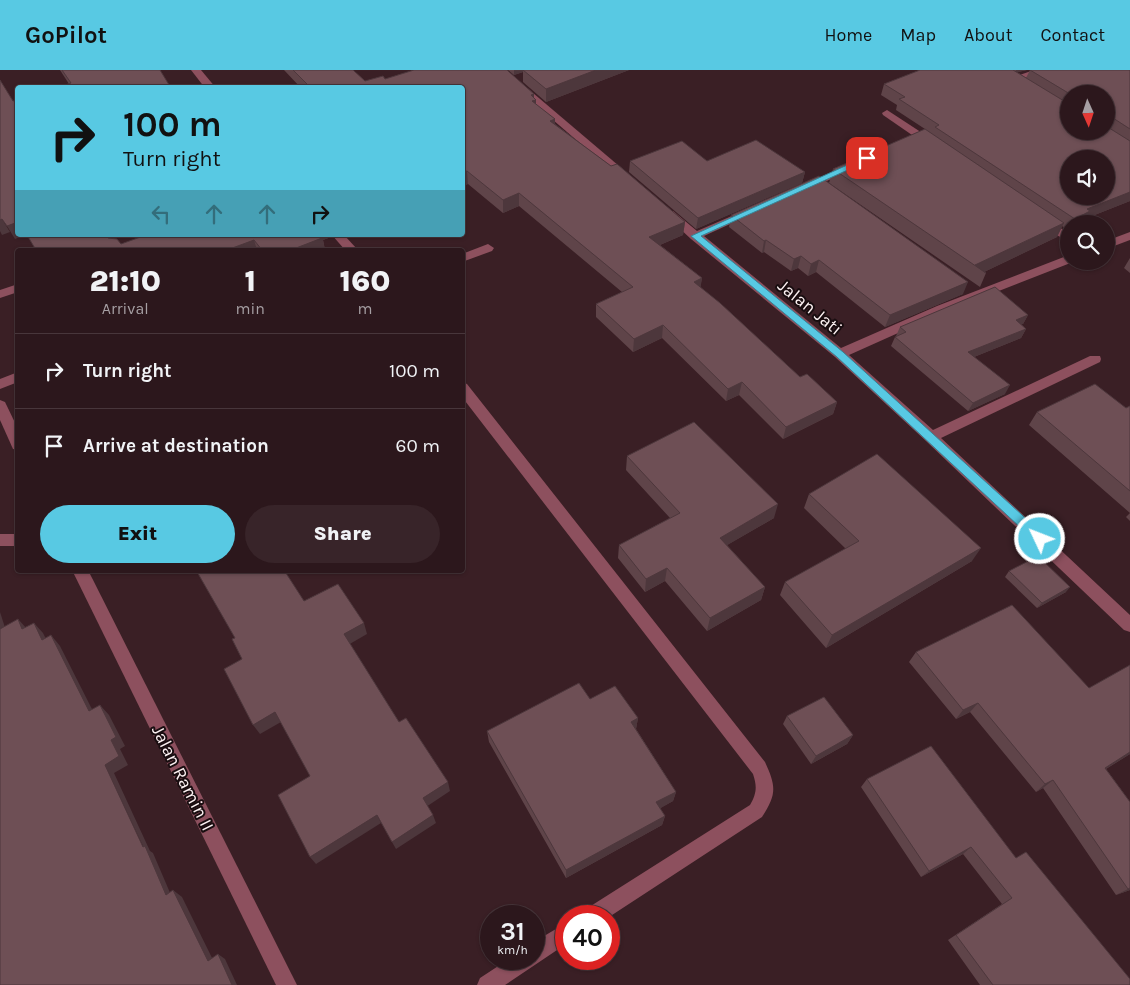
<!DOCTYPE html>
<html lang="en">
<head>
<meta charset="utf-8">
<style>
	body { margin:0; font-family:Karla,sans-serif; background:#382429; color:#f1f3f6; height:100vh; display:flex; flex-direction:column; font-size:19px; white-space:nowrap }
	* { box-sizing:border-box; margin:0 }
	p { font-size:16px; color:#a69fa3 }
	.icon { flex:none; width:28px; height:28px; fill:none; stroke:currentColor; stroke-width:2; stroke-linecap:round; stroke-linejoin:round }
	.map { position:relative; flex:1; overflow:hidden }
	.side { position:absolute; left:15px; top:178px; width:450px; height:325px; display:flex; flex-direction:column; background:#2c171c; border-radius:5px; box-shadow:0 1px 4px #0004,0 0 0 1px #48363b }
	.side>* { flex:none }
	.banner { position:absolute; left:15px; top:15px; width:450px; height:152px; border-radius:5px; box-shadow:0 1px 4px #0004,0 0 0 1px #48363b; background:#58c9e3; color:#111; overflow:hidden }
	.needle { width:32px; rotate:177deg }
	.buttons { position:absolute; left:1060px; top:15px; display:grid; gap:10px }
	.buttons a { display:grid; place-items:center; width:55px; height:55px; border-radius:50%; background:#2c171c; box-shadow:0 1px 4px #0004,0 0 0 1px #48363b; font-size:25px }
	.speed { position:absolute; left:480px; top:835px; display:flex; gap:10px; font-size:25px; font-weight:700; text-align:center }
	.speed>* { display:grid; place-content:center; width:65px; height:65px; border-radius:50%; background:#2c171c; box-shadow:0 1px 4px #0004,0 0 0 1px #48363b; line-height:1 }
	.speed small { font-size:12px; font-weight:400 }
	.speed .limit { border:8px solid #d22; background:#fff; color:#111 }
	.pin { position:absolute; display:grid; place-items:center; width:42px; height:42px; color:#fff; margin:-21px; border-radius:10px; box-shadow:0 2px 8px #0006 }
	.me { position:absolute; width:55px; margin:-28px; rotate:313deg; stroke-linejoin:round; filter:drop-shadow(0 0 4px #0008) }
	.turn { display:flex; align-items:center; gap:18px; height:105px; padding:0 25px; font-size:22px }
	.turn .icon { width:65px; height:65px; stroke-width:2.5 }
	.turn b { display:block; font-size:35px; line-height:42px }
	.lanes { display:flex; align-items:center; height:48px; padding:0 25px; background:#0003; justify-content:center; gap:25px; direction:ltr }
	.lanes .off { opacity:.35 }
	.eta { display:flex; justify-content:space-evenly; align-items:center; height:85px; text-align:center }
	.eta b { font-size:30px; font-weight:800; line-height:35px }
	.cta { display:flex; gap:10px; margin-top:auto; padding:10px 25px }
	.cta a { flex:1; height:58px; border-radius:30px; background:#58c9e3; color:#111; font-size:20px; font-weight:800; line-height:58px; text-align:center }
	.cta a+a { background:#382429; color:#f1f3f6 }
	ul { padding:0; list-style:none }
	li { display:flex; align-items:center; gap:15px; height:75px; padding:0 25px; border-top:1px solid #48363b }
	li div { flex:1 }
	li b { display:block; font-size:19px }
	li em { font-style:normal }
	header { display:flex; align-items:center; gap:30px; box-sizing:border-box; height:70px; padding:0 25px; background:#58c9e3; color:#111 }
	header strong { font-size:24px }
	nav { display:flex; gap:28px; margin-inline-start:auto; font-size:18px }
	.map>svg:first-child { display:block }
</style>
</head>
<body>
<header>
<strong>GoPilot</strong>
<nav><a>Home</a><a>Map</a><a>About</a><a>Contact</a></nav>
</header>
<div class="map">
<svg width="1130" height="915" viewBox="0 0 1130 915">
	<rect width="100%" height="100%" fill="#3a1f25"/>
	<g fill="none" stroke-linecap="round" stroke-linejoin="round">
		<!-- minor -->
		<g fill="#8d505e" fill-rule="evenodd">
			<polygon points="191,0 201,0 216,18 205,18"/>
			<polygon points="495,0 506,0 632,107 633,109 632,111 624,111"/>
			<polygon points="1034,0 1049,0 1013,12 1008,9"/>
			<polygon points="887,40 936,72 937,74 936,76 928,76 883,45 882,43"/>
			<polygon points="848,94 853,97 852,99 810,119 802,119 801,117"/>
			<polygon points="748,139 752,140 754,142 752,144 704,166 841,278 937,236 1069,185 1069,191 1073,192 945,242 849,285 933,360 1090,286 1100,286 1101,289 1100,292 941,368 1130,545 1130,562 1124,560 926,371 835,287 691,169 663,143 665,141 673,141 697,161"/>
			<polygon points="1043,148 1069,163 1069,173 1039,153 1037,151 1039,149"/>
			<polygon points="1130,162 1130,170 1106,179 1106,171"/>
			<polygon points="332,165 344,165 358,180 345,180"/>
			<polygon points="488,174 494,178 492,181 462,192 462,184"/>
			<polygon points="18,214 18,222 0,228 0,220"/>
			<polygon points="18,302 18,312 0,319 0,309"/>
			<path d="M462,312L467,314L765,692C776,716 777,724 762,747L609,847L583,846L586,839L750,735C757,723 757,716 753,704L462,327Z"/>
			<polygon points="0,330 5,332 18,359 18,380 13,379 0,350"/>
			<rect x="0" y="464" width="18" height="12"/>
			<polygon points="72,500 88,500 297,915 276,915"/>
			<polygon points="566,853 566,874 505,915 477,915 480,908 509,889 534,889 534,872"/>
		</g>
	</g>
	<!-- wall -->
	<g fill="#5f4449" fill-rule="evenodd">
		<polygon points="60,0 160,0 69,14"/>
		<polygon points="284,0 353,0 365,11 383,6 385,9 414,0 507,0 534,24 534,28 536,30 536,35 555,49 555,54 611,96 617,94 685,152 683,165 660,175 702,208 700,218 720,233 800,307 807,304 837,332 833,344 783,369 739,325 726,331 662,268 633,282 596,247 596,234 622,222 519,136 503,143 468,114 462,116 462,18 301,18"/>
		<polygon points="508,0 629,0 546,32 523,12 523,2 514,5"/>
		<path d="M920,0H1027L1017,2L1026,8L1030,0H1130V131L1087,148L1085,152L1082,154H1069V161L1062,156L1057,167L984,202L986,203L980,217L829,113L833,99L925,59L896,40L897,35L881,25L884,14ZM1069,24H1106V61H1069Z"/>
		<polygon points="630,91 707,91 805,102 802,113 696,159 629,102"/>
		<polygon points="731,145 963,224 885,257 816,202 808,206 798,198 791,201 764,182 762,183 729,157"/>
		<polygon points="27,165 113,165 114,169 121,174 146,165 331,165 331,167 323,170 325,180 36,180"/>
		<polygon points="1130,188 1130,203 1124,198"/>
		<polygon points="1028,245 1023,254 1021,254 1026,259 1021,268 974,287 1005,324 968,341 891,276 895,267 897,266 896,266 900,257"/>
		<polygon points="1130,336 1130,443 1029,355 1037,342 1126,338"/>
		<polygon points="627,386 774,448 727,475 765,517 761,530 707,561 665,511 645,522 618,488 619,475 670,448 626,400"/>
		<polygon points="809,424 972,491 826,578 780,525 785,512 846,479 804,438"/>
		<polygon points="1130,443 1130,451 1126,447"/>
		<polygon points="1009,501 1066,522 1037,538 1005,507"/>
		<polygon points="916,582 1130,684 1106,699 1130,732 1130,820 1116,825 1043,718 1036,722 970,642 956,649 909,592"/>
		<polygon points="590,629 638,648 636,659 676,722 673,731 660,738 665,746 662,755 566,808 489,672 487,661"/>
		<polygon points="787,646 853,665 847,674 811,694 783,654"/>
		<polygon points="867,709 1016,788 1130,915 980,915 948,870 1002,834 963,784 921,807 861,717"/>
	</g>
	<!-- shaded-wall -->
	<g fill="#4d373c">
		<polygon points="514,0 523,0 523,2 514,5"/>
		<polygon points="596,0 629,0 546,32 546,19"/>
		<polygon points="1016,0 1027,0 1015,3"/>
		<polygon points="534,24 534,30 536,30 536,42 532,44 531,25"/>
		<polygon points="555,49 555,62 550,51"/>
		<polygon points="467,101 468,114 462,116 462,102"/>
		<polygon points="805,102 802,113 696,159 698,148"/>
		<polygon points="1130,122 1130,131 1087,148 1085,152 1082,154 1072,154 1075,149 1087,139"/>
		<polygon points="519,123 519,136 503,143 503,130"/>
		<polygon points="2,149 10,162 2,165 0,161 0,150"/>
		<polygon points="18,152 18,165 25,165 15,169 7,156"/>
		<polygon points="685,152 683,165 648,180 649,167"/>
		<polygon points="1064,153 1057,167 984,202 975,195"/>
		<polygon points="109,165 113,165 117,175 108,168"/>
		<polygon points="316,165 331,165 331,167 323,170 325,180 291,180"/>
		<polygon points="254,170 257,180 227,180"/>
		<polygon points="766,170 764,182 762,183 764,171"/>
		<polygon points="801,186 798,198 791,201 794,189"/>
		<polygon points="819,190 816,202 808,206 811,194"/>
		<polygon points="702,208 700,221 694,212"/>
		<polygon points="968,212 963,224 885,257 890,245"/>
		<polygon points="1028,245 1023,254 1011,258 1016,250"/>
		<polygon points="663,255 662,268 633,282 634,269"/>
		<polygon points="1026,259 1021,268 964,291 968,282"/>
		<polygon points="742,312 739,325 726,331 728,319"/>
		<polygon points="1010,315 1005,324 968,341 973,333"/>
		<polygon points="837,332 833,344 783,369 786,357"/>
		<polygon points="778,434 774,448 717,481 720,468"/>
		<polygon points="981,478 972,491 826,578 832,565"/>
		<polygon points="667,498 665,511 645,522 646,509"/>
		<polygon points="765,517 761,530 707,561 710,548"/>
		<polygon points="1070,517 1066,522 1037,538 1042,533"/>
		<polygon points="0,542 9,570 0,560"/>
		<polygon points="18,549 28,560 22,559"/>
		<polygon points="34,553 43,563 52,581 42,570"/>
		<polygon points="364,553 367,564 348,575 344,564"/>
		<polygon points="51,565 60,576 98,651 89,641"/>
		<polygon points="978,633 970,642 956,649 963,640"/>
		<polygon points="100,635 109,645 125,676 120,679 128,695 114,703 150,781 153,783 174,832 166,825 105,695 111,670"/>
		<polygon points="275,642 281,652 260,664 253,655"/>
		<polygon points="638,648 636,659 631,652"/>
		<polygon points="853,665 847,674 811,694 816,686"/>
		<polygon points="1130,682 1130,684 1094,706 1105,698"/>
		<polygon points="1053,710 1043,718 1036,722 1045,714"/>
		<polygon points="448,712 450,721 426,737 423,728"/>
		<polygon points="676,722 673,731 654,742 656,732"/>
		<polygon points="377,745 381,753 316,794 310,787"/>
		<polygon points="433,745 436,753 396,779 392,772"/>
		<polygon points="665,746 662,755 566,808 566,800"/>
		<polygon points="971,777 963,784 921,807 929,801"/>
		<polygon points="1130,818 1130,820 1116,825"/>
		<polygon points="173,820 182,827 216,896 208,891"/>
		<polygon points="218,884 225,889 237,915 232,915"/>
	</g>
	<!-- building -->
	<g fill="#6e4f55" stroke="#4d373c" fill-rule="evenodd">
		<polygon points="62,0 160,0 171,18 56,18 71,13"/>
		<polygon points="293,0 353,0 365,11 383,6 385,9 414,0 507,0 534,24 531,25 536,30 532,31 555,49 550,51 611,96 617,94 685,152 649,167 702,208 694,212 720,233 800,307 807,304 837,332 786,357 742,312 728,319 663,255 634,269 596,234 633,217 519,123 503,130 467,101 462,102 462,18 311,18"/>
		<polygon points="523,0 596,0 546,19"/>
		<path d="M920,0H1013L1069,34V61H1106V56L1130,71V122L1087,139L1090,141L1075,149L935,57L939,55L899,29L905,27L884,14ZM1069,89H1106V126H1069Z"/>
		<polygon points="1030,0 1130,0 1130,59 1113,48 1106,48 1106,24 1070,24"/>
		<polygon points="0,10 13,31 18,30 18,152 7,156 2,149 0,150"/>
		<polygon points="925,59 1064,153 975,195 986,203 833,99"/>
		<polygon points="756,70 805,102 698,148 630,91 682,71 707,91"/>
		<polygon points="819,106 968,212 890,245 819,190 811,194 801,186 794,189 766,170 764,171 731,145"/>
		<polygon points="27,165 109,165 108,168 117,169 121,174 146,165 320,165 322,168 291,180 262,180 254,170 227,180 36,180"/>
		<polygon points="995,217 1028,245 1016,250 1026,259 968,282 1010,315 973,333 895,267 906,262 900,257"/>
		<polygon points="1095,314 1126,338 1130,336 1130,421 1037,342"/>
		<polygon points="694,352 778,434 720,468 765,517 710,548 667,498 646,509 619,475 680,443 627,386"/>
		<polygon points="877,384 981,478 832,565 785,512 859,471 809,424"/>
		<polygon points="1038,486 1070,517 1042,533 1009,501"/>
		<polygon points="196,500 284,500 304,531 338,514 364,553 344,564 399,652 406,648 448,712 423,728 433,745 392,772 377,745 310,787 278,725 310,706 275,642 253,655 224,599 242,589 232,569 235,568"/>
		<polygon points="1012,535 1089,618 1130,595 1130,682 1105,698 1130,732 1130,818 1128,819 1053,710 1045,714 978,633 963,640 916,582"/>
		<polygon points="18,549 22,559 34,553 42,570 51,565 89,641 100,635 116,667 111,670 119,686 105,695 143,777 145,776 166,825 173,820 208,891 218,884 232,915 0,915 0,559"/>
		<polygon points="579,613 590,629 615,616 638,648 631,652 676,722 656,732 665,746 566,800 487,661"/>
		<polygon points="824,627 853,665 816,686 787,646"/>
		<polygon points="931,676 1016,788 1026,782 1130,909 1130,915 993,915 956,865 1012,828 971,777 929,801 867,709"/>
	</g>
	<!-- route -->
	<polygon fill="#58c9e3" stroke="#398394" points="867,86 871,88 870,90 701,166 843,282 1044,465 1046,469 1044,472 1036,472 837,287 691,166"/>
	<g text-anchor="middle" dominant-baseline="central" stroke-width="4" stroke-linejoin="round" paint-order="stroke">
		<!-- street labels -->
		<g font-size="18" fill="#fdf2f3" stroke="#190d10">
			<text transform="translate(810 237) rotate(39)">Jalan Jati</text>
			<text transform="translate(183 708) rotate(63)">Jalan Ramin II</text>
		</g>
	</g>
</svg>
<div class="buttons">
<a><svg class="needle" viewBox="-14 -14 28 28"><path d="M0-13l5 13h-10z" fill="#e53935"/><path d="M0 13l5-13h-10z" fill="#a69fa3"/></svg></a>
<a><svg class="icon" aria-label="sound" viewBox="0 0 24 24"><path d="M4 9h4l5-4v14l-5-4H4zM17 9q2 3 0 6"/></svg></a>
<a><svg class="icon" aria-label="search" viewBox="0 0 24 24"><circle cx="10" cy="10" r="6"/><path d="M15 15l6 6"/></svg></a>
</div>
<div class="speed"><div>31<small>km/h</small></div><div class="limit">40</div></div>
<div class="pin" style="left:867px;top:88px;background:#d93025"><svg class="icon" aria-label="arrive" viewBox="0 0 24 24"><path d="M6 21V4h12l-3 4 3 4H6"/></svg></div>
<svg class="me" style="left:1040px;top:469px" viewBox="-20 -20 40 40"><circle r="17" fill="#58c9e3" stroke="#fff" stroke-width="3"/><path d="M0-11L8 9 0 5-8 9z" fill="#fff"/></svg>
<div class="banner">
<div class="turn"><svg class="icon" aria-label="right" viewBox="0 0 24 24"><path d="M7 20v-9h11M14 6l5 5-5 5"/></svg><div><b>100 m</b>Turn right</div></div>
<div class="lanes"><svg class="icon off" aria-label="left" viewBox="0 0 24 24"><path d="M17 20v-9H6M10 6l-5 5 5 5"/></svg><svg class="icon off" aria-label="ahead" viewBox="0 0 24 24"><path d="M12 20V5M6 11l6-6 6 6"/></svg><svg class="icon off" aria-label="ahead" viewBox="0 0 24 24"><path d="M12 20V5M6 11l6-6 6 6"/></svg><svg class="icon" aria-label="right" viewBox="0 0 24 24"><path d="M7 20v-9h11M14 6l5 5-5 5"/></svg></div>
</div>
<section class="side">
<div class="eta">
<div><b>21:10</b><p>Arrival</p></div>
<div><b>1</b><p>min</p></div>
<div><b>160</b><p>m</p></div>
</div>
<ul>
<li><svg class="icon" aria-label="right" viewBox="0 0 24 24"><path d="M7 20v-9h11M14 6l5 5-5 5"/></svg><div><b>Turn right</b></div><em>100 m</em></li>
<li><svg class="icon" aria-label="arrive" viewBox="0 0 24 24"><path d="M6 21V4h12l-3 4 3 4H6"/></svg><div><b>Arrive at destination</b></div><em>60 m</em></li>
</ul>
<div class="cta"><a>Exit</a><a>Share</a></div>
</section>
</div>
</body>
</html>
